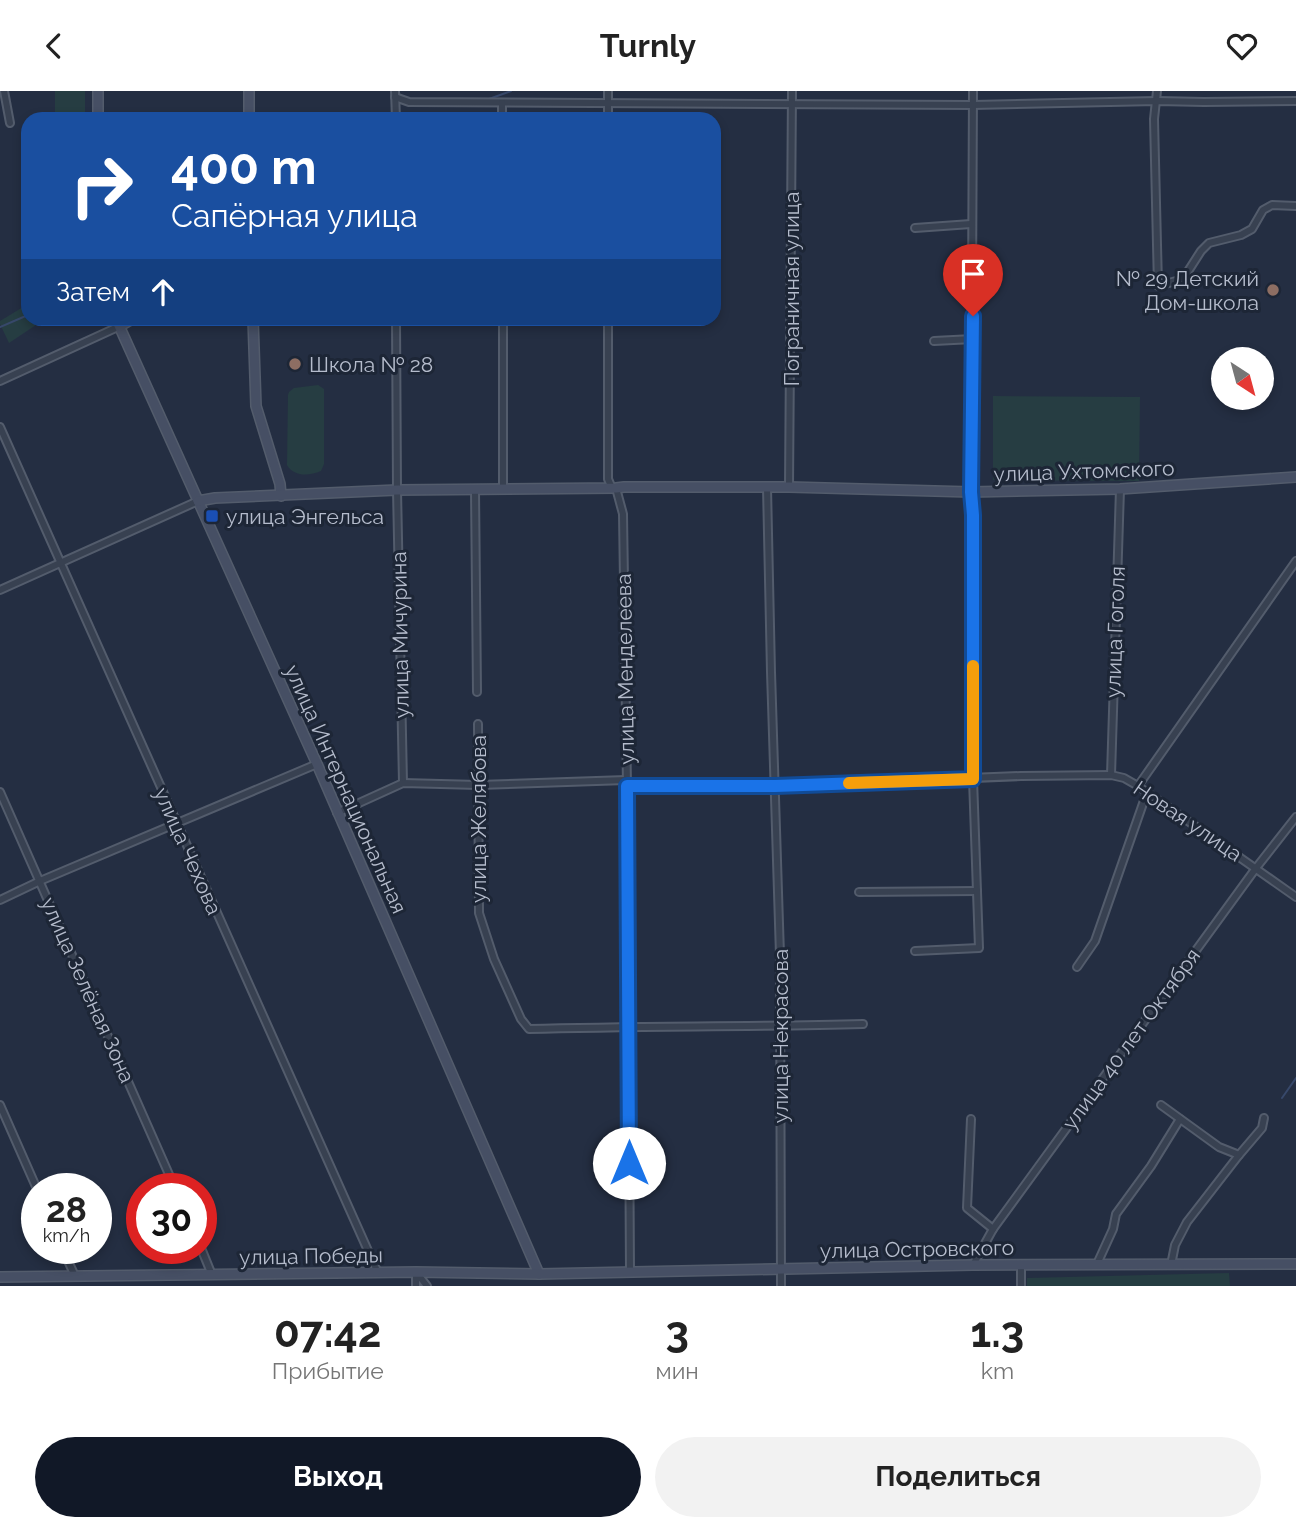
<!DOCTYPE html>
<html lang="ru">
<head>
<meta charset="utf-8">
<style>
	body { margin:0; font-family:Raleway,sans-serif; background:#f2f2f2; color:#222; height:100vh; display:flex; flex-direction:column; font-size:26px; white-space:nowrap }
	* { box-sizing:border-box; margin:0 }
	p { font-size:23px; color:#767676 }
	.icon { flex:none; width:38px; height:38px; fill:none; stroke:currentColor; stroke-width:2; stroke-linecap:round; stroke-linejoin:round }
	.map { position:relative; height:1195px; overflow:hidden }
	.side { display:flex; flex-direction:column; background:#fff; flex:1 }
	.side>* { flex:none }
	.hud { position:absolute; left:21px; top:21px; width:700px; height:214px; border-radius:21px; box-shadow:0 4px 10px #0003; background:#1a4fa0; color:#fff; overflow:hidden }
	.needle { width:46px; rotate:144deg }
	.buttons { position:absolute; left:1211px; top:256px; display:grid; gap:14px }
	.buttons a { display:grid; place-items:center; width:63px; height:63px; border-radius:50%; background:#fff; box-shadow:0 4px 10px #0003; font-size:35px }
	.speed { position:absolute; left:21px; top:1082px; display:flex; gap:14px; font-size:35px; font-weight:700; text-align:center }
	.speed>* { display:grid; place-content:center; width:91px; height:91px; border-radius:50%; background:#fff; box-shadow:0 4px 10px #0003; line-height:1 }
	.speed small { font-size:18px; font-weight:400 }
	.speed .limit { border:10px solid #d22; background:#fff; color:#111 }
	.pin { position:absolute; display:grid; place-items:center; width:60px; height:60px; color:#fff; margin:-72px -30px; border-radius:50% 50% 50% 0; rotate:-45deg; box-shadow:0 0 7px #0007 }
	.pin .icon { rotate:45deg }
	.me { position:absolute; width:77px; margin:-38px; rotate:0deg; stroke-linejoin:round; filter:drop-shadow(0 0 5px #0008) }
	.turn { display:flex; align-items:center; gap:24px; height:147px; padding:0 35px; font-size:32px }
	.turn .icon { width:91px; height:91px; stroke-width:2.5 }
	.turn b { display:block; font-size:49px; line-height:60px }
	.then { display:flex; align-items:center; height:66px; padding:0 35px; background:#0003; gap:14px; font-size:26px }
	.eta { display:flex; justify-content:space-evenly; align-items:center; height:119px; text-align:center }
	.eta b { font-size:42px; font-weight:700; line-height:49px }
	.primary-button { display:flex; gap:14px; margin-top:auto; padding:14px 35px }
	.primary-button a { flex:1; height:80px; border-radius:42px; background:#111827; color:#fff; font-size:28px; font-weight:700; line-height:80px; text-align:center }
	.primary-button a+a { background:#f2f2f2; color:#222 }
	header { display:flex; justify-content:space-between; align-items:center; height:91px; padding:0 35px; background:#fff; font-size:32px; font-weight:700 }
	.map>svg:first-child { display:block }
</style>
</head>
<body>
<header><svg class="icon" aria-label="back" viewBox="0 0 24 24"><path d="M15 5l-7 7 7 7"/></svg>Turnly<svg class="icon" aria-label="heart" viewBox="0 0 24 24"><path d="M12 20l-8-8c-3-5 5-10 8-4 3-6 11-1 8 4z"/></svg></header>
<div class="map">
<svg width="1296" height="1195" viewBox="0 0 1296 1195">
	<rect width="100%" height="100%" fill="#242e42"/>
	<!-- green -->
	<g fill="#263d42">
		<rect x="55" y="0" width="30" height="28"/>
		<polygon points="28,213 28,228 45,228 9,252 0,233 0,230"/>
		<path d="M318,294L324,298V373L321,380C309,385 294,386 287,374L288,304L289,301L294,297Z"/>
		<polygon points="993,305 1140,306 1139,390 993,389"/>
		<polygon points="1229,1182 1230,1195 1027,1195 1027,1187"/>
	</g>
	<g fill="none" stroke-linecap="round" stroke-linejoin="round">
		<!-- stream -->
		<g stroke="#37486a" stroke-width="2">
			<polyline points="489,8 511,0"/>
			<polyline points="436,28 453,22"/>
			<polyline points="0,236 28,224"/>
			<polyline points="1282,1007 1296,987"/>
		</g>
		<!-- street casing -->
		<g stroke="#535c6c" stroke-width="10">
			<g id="street">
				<polyline points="4,0 10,32"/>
				<polyline points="395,0 396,28"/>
				<polyline points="608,0 608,28"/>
				<polyline points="1157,0 1154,28 1158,195 1176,190 1185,185 1201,160 1209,152 1241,144 1252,138 1263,119 1272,114 1296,115"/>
				<polyline points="395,6 409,11 973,14 1157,10 1204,11 1296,10"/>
				<polyline points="502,12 502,28"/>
				<polyline points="915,137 971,133"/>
				<polyline points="396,228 397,399 403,692"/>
				<polyline points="503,228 503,397"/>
				<polyline points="608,228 608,388 611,395 616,397 623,423 627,695 630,1181"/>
				<polyline points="934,250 973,248"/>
				<polyline points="0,290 120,235"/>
				<polyline points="0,336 378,1182"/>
				<polyline points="767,396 771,581 780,864 781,1195"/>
				<polyline points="789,396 792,0"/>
				<polyline points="475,399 477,601"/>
				<polyline points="0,499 198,410"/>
				<path d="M478,633L479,822L494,868L521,928L529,938C640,935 752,936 863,933"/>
				<polyline points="1111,684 1120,398"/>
				<polyline points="627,695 775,695 1021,685 1111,684 1124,687 1138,695 1296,806"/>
				<polyline points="1138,695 1296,470"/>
				<polyline points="0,701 175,1097"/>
				<polyline points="337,722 403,692 478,694 626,689"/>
				<polyline points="859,801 977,800"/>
				<polyline points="0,809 40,790 317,673"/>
				<polyline points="915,860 979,857 973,688 973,424 971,401 973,0"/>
				<polyline points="1077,876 1095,850 1147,701"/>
				<polyline points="0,1014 37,1098"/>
				<polyline points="1161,1014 1219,1056 1239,1064"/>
				<polyline points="971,1028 967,1117 993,1138"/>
				<polyline points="62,1157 75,1185"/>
				<polyline points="201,1157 212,1184"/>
				<polyline points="1097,1173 1113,1138 1116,1123 1151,1075 1180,1028"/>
				<polyline points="973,1174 993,1138 1256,777 1296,726"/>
				<polyline points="1021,1174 1021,1195"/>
				<polyline points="1171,1174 1175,1154 1187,1131 1239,1064 1262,1037 1264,1027"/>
				<polyline points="416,1181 427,1195"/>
				<polyline points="416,1183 416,1195"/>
			</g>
		</g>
		<!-- secondary casing -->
		<g stroke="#535c6c" stroke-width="12">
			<g id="secondary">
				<polyline points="98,0 98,28"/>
				<polyline points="249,0 249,28"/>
				<polyline points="116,228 317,673 539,1183"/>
				<polyline points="253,228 256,315 280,393 281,405"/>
				<polyline points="120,235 132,228"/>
				<polyline points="198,410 215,407 397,399 616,397 624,396 789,396 971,401 1120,398 1296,386"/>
				<polyline points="0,1186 416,1181 539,1183 973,1174 1296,1173"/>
			</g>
		</g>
		<!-- street -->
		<use href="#street" stroke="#384151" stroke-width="6"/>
		<!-- secondary -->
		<use href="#secondary" stroke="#464f64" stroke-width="9"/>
	</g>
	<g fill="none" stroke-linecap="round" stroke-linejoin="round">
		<!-- route casing -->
		<g stroke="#114b97" stroke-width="18">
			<polyline id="route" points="629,1072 627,695 775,695 973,688 973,424 971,401 973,225"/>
		</g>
		<!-- route -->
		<use href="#route" stroke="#1a73e8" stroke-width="12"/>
		<!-- slow -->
		<polyline stroke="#f59e0b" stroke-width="12" points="849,692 973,688 973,575"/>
	</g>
	<!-- markers -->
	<g fill="#8d6e63" stroke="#1d2636" stroke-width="2.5">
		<circle cx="1273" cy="199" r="7"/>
		<circle cx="295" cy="273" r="7"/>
	</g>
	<rect fill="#1a4fb4" stroke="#1d2636" stroke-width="2.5" x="205" y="418" width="14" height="14" rx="3.5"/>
	<g text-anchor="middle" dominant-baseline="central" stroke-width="6" stroke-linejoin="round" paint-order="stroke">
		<!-- poi labels -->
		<g font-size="21" fill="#b5bccc" stroke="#1d2636" text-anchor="start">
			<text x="1259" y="187" text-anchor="end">№ 29 Детский<tspan x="1259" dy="24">Дом-школа</tspan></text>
			<text x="309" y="273">Школа № 28</text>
			<text x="226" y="425">улица Энгельса</text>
		</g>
		<!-- street labels -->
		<g font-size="21" fill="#b5bccc" stroke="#1d2636">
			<text transform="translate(791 198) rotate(-90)">Пограничная улица</text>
			<text transform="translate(1084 380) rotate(-2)">улица Ухтомского</text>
			<text transform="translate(1115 541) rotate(-88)">улица Гоголя</text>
			<text transform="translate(400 544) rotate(-91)">улица Мичурина</text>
			<text transform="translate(625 578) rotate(-91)">улица Менделеева</text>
			<text transform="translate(346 698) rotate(66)">улица Интернациональная</text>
			<text transform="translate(478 728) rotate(-90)">улица Желябова</text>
			<text transform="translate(1188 730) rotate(34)">Новая улица</text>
			<text transform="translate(188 760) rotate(66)">улица Чехова</text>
			<text transform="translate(88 899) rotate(66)">улица Зелёная Зона</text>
			<text transform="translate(780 945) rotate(-90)">улица Некрасова</text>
			<text transform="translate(1131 948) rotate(-54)">улица 40 лет Октября</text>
			<text transform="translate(917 1158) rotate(-1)">улица Островского</text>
			<text transform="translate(311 1165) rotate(-1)">улица Победы</text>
		</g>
	</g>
</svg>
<div class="buttons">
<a><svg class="needle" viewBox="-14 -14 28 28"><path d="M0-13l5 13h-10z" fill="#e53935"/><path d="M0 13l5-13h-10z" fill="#767676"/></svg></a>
</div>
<div class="speed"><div>28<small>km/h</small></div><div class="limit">30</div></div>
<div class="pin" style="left:973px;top:225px;background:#d93025"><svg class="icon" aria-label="arrive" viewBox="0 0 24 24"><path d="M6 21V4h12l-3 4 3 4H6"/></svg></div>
<svg class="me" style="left:629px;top:1072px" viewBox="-20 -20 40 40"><circle r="19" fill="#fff"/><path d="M0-13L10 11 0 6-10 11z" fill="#1a73e8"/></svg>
<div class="hud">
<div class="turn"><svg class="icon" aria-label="right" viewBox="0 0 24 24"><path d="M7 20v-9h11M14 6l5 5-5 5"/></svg><div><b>400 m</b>Сапёрная улица</div></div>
<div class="then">Затем<svg class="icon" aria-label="ahead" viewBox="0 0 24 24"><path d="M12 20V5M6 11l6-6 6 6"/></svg></div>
</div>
</div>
<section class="side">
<div class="eta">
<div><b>07:42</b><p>Прибытие</p></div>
<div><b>3</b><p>мин</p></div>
<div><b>1.3</b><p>km</p></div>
</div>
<div class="primary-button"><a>Выход</a><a>Поделиться</a></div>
</section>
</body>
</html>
